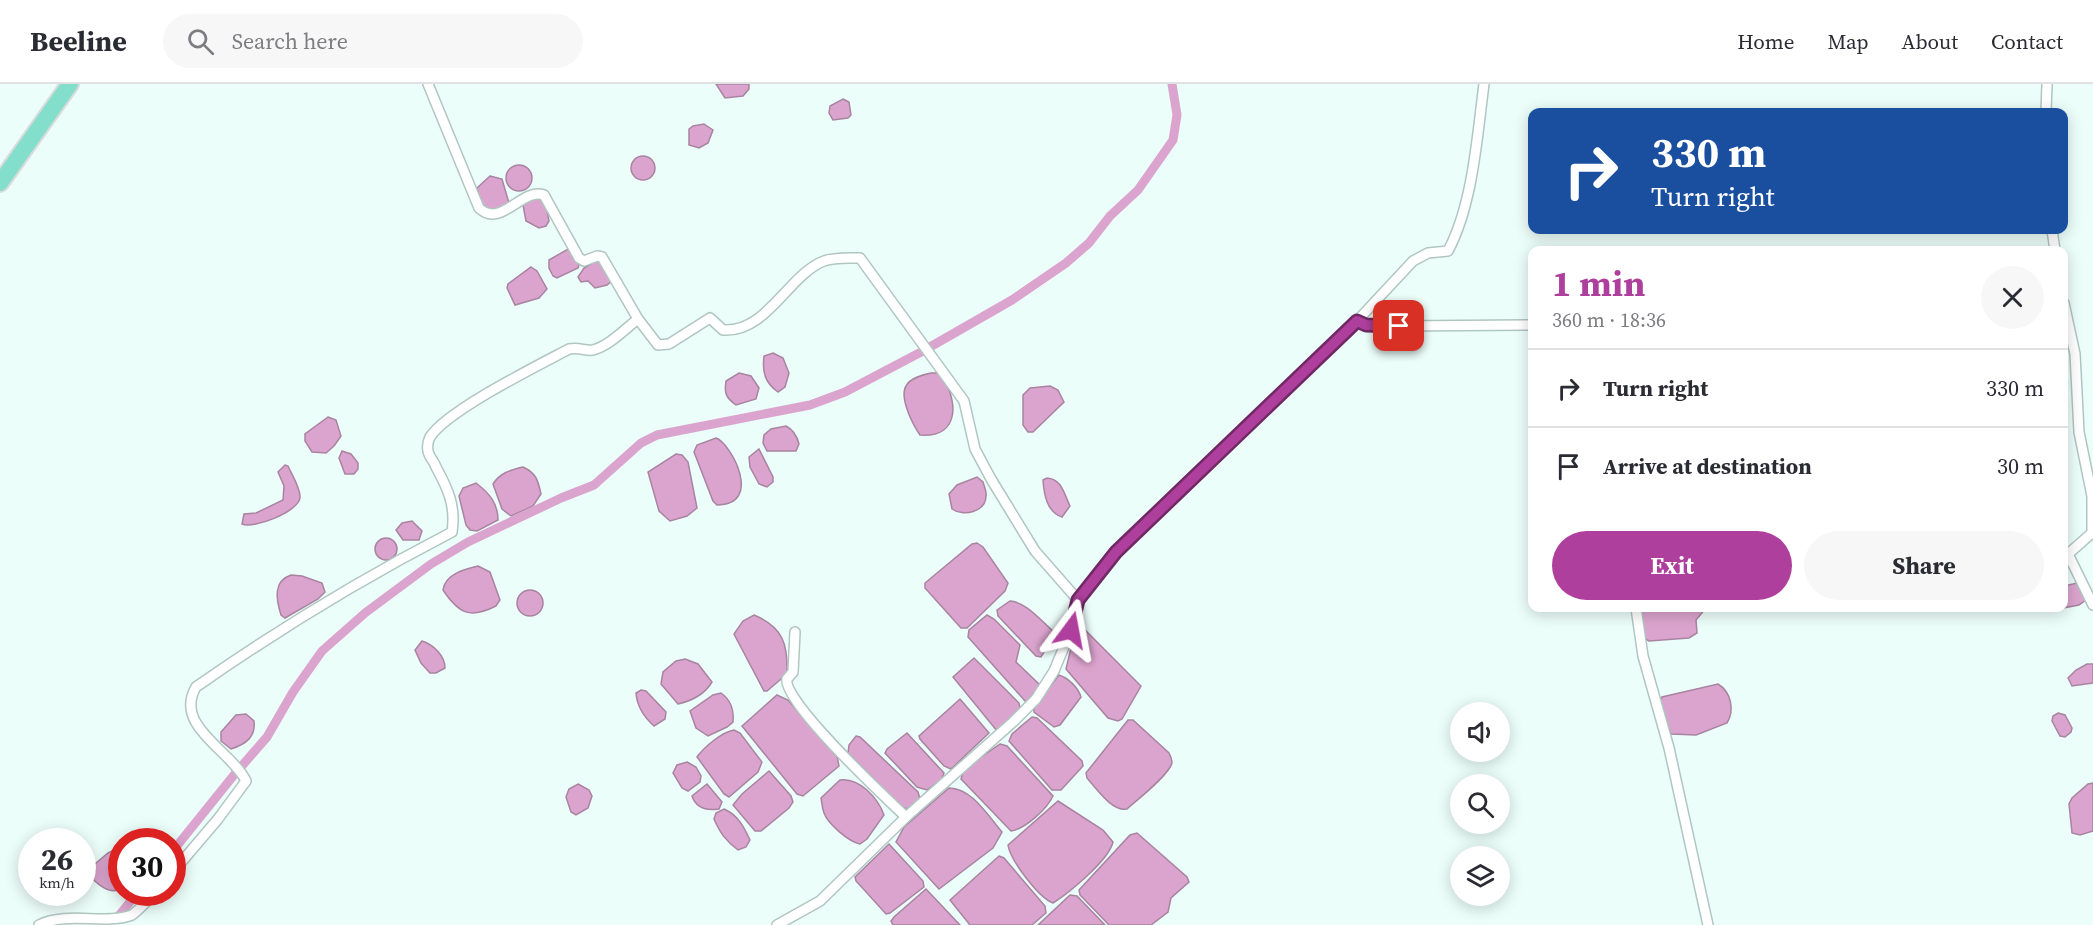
<!DOCTYPE html>
<html lang="en">
<head>
<meta charset="utf-8">
<style>
	body { margin:0; font-family:"Source Serif 4",serif; background:#f7f7f7; color:#2b2b33; height:100vh; display:flex; flex-direction:column; font-size:22px; white-space:nowrap }
	* { box-sizing:border-box; margin:0 }
	p { font-size:20px; color:#7c7c81 }
	.icon { flex:none; width:33px; height:33px; fill:none; stroke:currentColor; stroke-width:2; stroke-linecap:round; stroke-linejoin:round }
	.map { position:relative; flex:1; overflow:hidden }
	.sheet { position:absolute; left:1528px; top:162px; width:540px; height:366px; display:flex; flex-direction:column; background:#fff; border-radius:12px; box-shadow:0 3px 15px #0003 }
	.sheet>* { flex:none }
	.hud { position:absolute; left:1528px; top:24px; width:540px; height:126px; border-radius:12px; box-shadow:0 3px 15px #0003; background:#1a4fa0; color:#fff; overflow:hidden }
	.tools { position:absolute; left:1450px; top:618px; display:grid; gap:12px }
	.tools a { display:grid; place-items:center; width:60px; height:60px; border-radius:50%; background:#fff; box-shadow:0 3px 15px #0003; font-size:30px }
	.speed { position:absolute; left:18px; top:744px; display:flex; gap:12px; font-size:30px; font-weight:700; text-align:center }
	.speed>* { display:grid; place-content:center; width:78px; height:78px; border-radius:50%; background:#fff; box-shadow:0 3px 15px #0003; line-height:1 }
	.speed small { font-size:15px; font-weight:400 }
	.speed .limit { border:9px solid #d22; background:#fff; color:#111 }
	.pin { position:absolute; display:grid; place-items:center; width:51px; height:51px; color:#fff; margin:-26px; border-radius:12px; box-shadow:0 3px 9px #0006 }
	.me { position:absolute; width:66px; margin:-33px; rotate:13deg; stroke-linejoin:round; filter:drop-shadow(0 0 4px #0008) }
	.turn { display:flex; align-items:center; gap:21px; height:126px; padding:0 24px; font-size:27px }
	.turn .icon { width:78px; height:78px; stroke-width:2.5 }
	.turn b { display:block; font-size:42px; line-height:51px }
	.round { display:grid; place-items:center; flex:none; width:63px; height:63px; border-radius:32px; background:#f7f7f7 }
	.summary { display:flex; align-items:center; justify-content:space-between; height:102px; padding:0 24px }
	h1 { font-size:36px; font-weight:700; line-height:45px; color:#ae3f9c }
	.action { display:flex; gap:12px; margin-top:auto; padding:12px 24px }
	.action a { flex:1; height:69px; border-radius:36px; background:#ae3f9c; color:#fff; font-size:24px; font-weight:700; line-height:69px; text-align:center }
	.action a+a { background:#f7f7f7; color:#2b2b33 }
	ul { padding:0; list-style:none }
	li { display:flex; align-items:center; gap:18px; height:78px; padding:0 24px; border-top:2px solid #e1e1e2 }
	li div { flex:1 }
	li b { display:block; font-size:22px }
	li em { font-style:normal }
	header { display:flex; align-items:center; gap:36px; box-sizing:border-box; height:84px; padding:0 30px; background:#fff; border-bottom:2px solid #e1e1e2 }
	header strong { font-size:28px }
	nav { display:flex; gap:33px; margin-inline-start:auto; font-size:21px }
	.search { width:420px; height:54px; background:#f7f7f7; display:flex; align-items:center; gap:15px; box-sizing:border-box; padding:0 21px; border-radius:33px; color:#7c7c81; font-size:22px }
	.map>svg:first-child { display:block }
</style>
</head>
<body>
<header>
<strong>Beeline</strong>
<div class="search"><svg class="icon" aria-label="search" viewBox="0 0 24 24"><circle cx="10" cy="10" r="6"/><path d="M15 15l6 6"/></svg>Search here</div>
<nav><a>Home</a><a>Map</a><a>About</a><a>Contact</a></nav>
</header>
<div class="map">
<svg width="2093" height="841" viewBox="0 0 2093 841">
	<rect width="100%" height="100%" fill="#ecfefa"/>
	<!-- water -->
	<g fill="#dba4ce" stroke="#a884a1" stroke-width="1.5">
		<polygon points="716,0 749,0 749,5 743,12 725,14"/>
		<polygon points="843,15 849,18 851,31 848,34 833,36 829,29 830,22"/>
		<polygon points="704,40 713,46 708,59 699,64 689,61 689,45 693,42"/>
		<circle cx="643" cy="84" r="12"/>
		<circle cx="519" cy="94" r="13"/>
		<polygon points="490,92 502,95 509,119 507,122 489,127 481,120 477,104"/>
		<polygon points="541,114 546,121 549,137 546,142 539,144 526,137 523,121 533,115"/>
		<polygon points="568,165 573,168 579,181 578,184 557,194 553,192 549,184 549,176"/>
		<polygon points="599,175 613,196 607,201 595,204 588,197 581,198 578,193 584,184"/>
		<polygon points="531,183 537,187 547,205 539,214 515,221 507,204 508,200"/>
		<path d="M773,269L783,274L789,289L785,303L778,308C765,299 762,288 764,272Z"/>
		<path d="M739,289L751,292L759,304L756,315L736,321C726,314 724,309 726,297Z"/>
		<path d="M931,289H940C958,314 962,354 920,351C913,341 899,314 906,302C910,294 922,291 931,289Z"/>
		<polygon points="1050,302 1058,306 1064,318 1033,348 1028,348 1023,341 1023,311 1030,304"/>
		<polygon points="328,333 336,336 341,352 334,362 326,369 312,368 305,357 305,350"/>
		<path d="M786,342C794,346 797,352 799,360L796,367H767L763,359L764,351L771,345Z"/>
		<path d="M716,354C731,359 764,421 717,421L713,417L694,368L697,361Z"/>
		<polygon points="759,365 773,393 773,398 767,403 759,400 750,383 749,373"/>
		<polygon points="342,367 351,370 358,379 358,385 354,390 345,390 339,374"/>
		<polygon points="676,370 682,371 688,378 697,424 687,432 670,437 659,427 648,388"/>
		<path d="M285,381L288,382C292,391 301,405 300,414C298,428 254,445 242,440L244,430L256,429L283,416L284,402L278,388Z"/>
		<path d="M523,383C536,389 538,396 541,410L533,422L511,432L502,425L493,400C500,389 510,386 523,383Z"/>
		<path d="M977,393L983,398C984,402 987,408 986,412C986,428 963,433 952,425L949,410L957,401Z"/>
		<path d="M1047,394C1062,395 1064,410 1070,422L1062,433C1047,428 1044,411 1043,396Z"/>
		<path d="M476,399C489,409 498,419 498,436L477,447L470,446L466,441L459,412L463,404Z"/>
		<polygon points="412,437 422,447 419,456 403,456 396,446 402,439"/>
		<circle cx="386" cy="465" r="11"/>
		<polygon points="977,459 983,463 1008,499 1005,507 967,544 961,544 925,504 925,499 972,460"/>
		<path d="M478,482L490,488L500,516L496,522C470,535 459,530 443,506C445,490 465,485 478,482Z"/>
		<path d="M291,491L302,492L322,499L325,508L318,515L285,534L281,531C276,515 273,497 291,491Z"/>
		<polygon points="2077,499 2080,501 2086,516 2079,521 2063,524 2064,502"/>
		<circle cx="530" cy="519" r="13"/>
		<path d="M1010,517C1026,518 1040,536 1052,546L1053,554L1041,573L1036,572L998,532L997,526Z"/>
		<polygon points="1641,524 1706,524 1696,536 1697,549 1689,554 1649,557 1644,554"/>
		<path d="M754,531C783,543 788,560 787,590L767,607H764L734,550L743,537Z"/>
		<polygon points="987,531 994,535 1020,561 1016,578 1040,601 1039,604 1026,618 968,553 969,546"/>
		<polygon points="1079,543 1083,544 1141,602 1122,635 1118,637 1108,634 1066,585 1074,551"/>
		<path d="M422,557C434,561 445,572 445,584L436,589H430L421,579L415,566Z"/>
		<polygon points="974,574 1019,619 1020,624 997,647 953,593"/>
		<path d="M685,575L698,580L712,598C705,610 691,617 678,620L661,600L663,588L676,577Z"/>
		<polygon points="2087,580 2093,580 2093,599 2072,602 2068,594 2076,586"/>
		<path d="M1059,591C1068,594 1078,603 1081,613L1060,641L1054,643L1034,628V623Z"/>
		<path d="M1718,600C1731,608 1735,626 1727,639L1696,651L1671,650L1659,621L1662,613Z"/>
		<path d="M641,606L646,607L666,628L665,635L654,642C644,633 637,623 636,609Z"/>
		<path d="M721,609C731,616 734,627 733,638L727,643L708,652L696,644L690,627L713,611Z"/>
		<polygon points="777,611 788,616 837,672 839,682 803,712 797,710 742,642"/>
		<polygon points="960,615 989,649 951,685 944,682 920,655 919,652"/>
		<polygon points="2058,629 2065,631 2072,644 2071,648 2065,653 2060,652 2052,637 2053,632"/>
		<path d="M246,630L254,637C256,653 246,660 231,665L221,657V648L236,631Z"/>
		<polygon points="1032,633 1037,634 1082,677 1083,682 1061,706 1052,706 1009,657 1012,650"/>
		<path d="M1128,636H1133L1169,669C1171,673 1172,675 1172,679C1169,691 1137,716 1127,725C1112,728 1096,704 1087,694L1086,689Z"/>
		<path d="M734,646L740,649L762,678L758,688L729,713L724,710L697,673C704,663 722,648 734,646Z"/>
		<polygon points="907,649 944,689 942,695 927,706 917,703 885,669 887,665"/>
		<polygon points="856,652 860,653 918,708 920,715 908,725 901,723 848,669 849,661"/>
		<path d="M1000,660L1007,662L1053,712C1047,725 1025,745 1011,747L961,695L964,685Z"/>
		<polygon points="687,678 696,683 701,692 700,698 688,707 682,704 673,689 677,681"/>
		<polygon points="769,687 791,712 793,718 789,724 761,747 755,747 733,721 742,710"/>
		<path d="M840,696C859,693 878,714 884,731L867,755L860,760C849,758 828,740 824,729C822,724 822,719 821,714Z"/>
		<polygon points="2093,699 2093,747 2080,751 2072,749 2069,720 2072,714 2088,700"/>
		<polygon points="578,700 589,706 592,712 588,724 576,731 571,728 566,713 569,705"/>
		<path d="M707,700L722,718L719,725C706,727 696,724 692,712Z"/>
		<path d="M949,704C972,704 988,732 1002,748L993,764L939,805L896,758L904,743Z"/>
		<path d="M1058,717L1103,746L1113,758C1109,776 1069,809 1053,819C1039,814 1010,776 1008,761Z"/>
		<path d="M724,725C738,731 744,743 750,756L746,763L738,766C726,757 720,749 714,735L716,729Z"/>
		<polygon points="1137,749 1187,793 1189,798 1171,814 1168,828 1151,841 1109,841 1080,811 1079,806 1130,751"/>
		<polygon points="889,760 923,797 924,803 890,829 886,830 856,797 855,793"/>
		<path d="M121,763V805C109,811 97,800 89,791V785L108,769Z"/>
		<polygon points="999,772 1004,774 1045,822 1046,829 1032,841 970,841 950,816"/>
		<polygon points="926,805 960,841 893,841 891,837 894,833"/>
		<polygon points="1070,811 1077,812 1105,841 1038,841"/>
	</g>
	<g fill="none" stroke-linecap="round" stroke-linejoin="round">
		<!-- canal -->
		<g stroke="#dba4ce" stroke-width="9">
			<polyline points="240,684 267,653 293,608 322,567 365,529 431,480 468,458 561,414 594,401 641,359 657,351 810,321 845,308 923,267 1012,216 1066,179 1089,159 1110,132 1138,106 1173,56 1177,31 1172,0"/>
			<polyline points="172,768 238,686"/>
			<polyline points="117,834 138,808"/>
		</g>
		<!-- minor casing -->
		<g stroke="#b0c6c1" stroke-width="12">
			<g id="minor">
				<path d="M428,0L479,124C501,145 522,103 544,111L579,174L584,177L597,172L602,173L638,235L658,261L669,260L710,234L723,246C767,249 789,190 824,177C834,173 849,174 860,174L964,317L975,365L991,395L1035,467L1078,516"/>
				<polyline points="2046,28 2047,0"/>
				<polyline points="2052,146 2055,166"/>
				<polyline points="2064,219 2075,270 2079,348 2092,412 2092,449 2068,470 2093,521"/>
				<polyline points="1357,237 1367,241 1399,242 1533,241"/>
				<polyline points="1636,524 1643,572 1669,664 1708,841"/>
				<path d="M795,548L793,588L787,595C782,617 886,714 906,733"/>
				<path d="M172,789L218,735L246,697C232,667 173,642 196,603C279,545 363,494 452,448C456,422 448,405 436,383C434,377 429,373 428,367C427,362 428,357 430,353C448,326 537,282 569,265C580,263 584,267 593,266C609,262 625,245 638,235"/>
				<path d="M39,841C67,827 105,841 132,831C140,825 148,816 156,808"/>
				<path d="M777,841L820,817L906,733L1013,638L1036,615L1054,587L1071,546L1078,516L1116,468L1357,237L1413,177L1428,169L1448,167C1473,120 1477,53 1484,0"/>
			</g>
		</g>
		<!-- trunk casing -->
		<g stroke="#dadbdb" stroke-width="20">
			<polyline id="trunk" points="0,99 70,0"/>
		</g>
		<!-- minor -->
		<use href="#minor" stroke="#fff" stroke-width="9"/>
		<!-- trunk -->
		<use href="#trunk" stroke="#84decc" stroke-width="16"/>
	</g>
	<g fill="none" stroke-linecap="round" stroke-linejoin="round">
		<!-- route casing -->
		<g stroke="#712965" stroke-width="15">
			<polyline id="route" points="1071,546 1078,516 1116,468 1357,237 1366,241 1399,242"/>
		</g>
		<!-- route -->
		<use href="#route" stroke="#ae3f9c" stroke-width="10"/>
	</g>
</svg>
<div class="tools">
<a><svg class="icon" aria-label="sound" viewBox="0 0 24 24"><path d="M4 9h4l5-4v14l-5-4H4zM17 9q2 3 0 6"/></svg></a>
<a><svg class="icon" aria-label="search" viewBox="0 0 24 24"><circle cx="10" cy="10" r="6"/><path d="M15 15l6 6"/></svg></a>
<a><svg class="icon" aria-label="layers" viewBox="0 0 24 24"><path d="M12 4l9 5-9 5-9-5zM3 14l9 5 9-5"/></svg></a>
</div>
<div class="speed"><div>26<small>km/h</small></div><div class="limit">30</div></div>
<div class="pin" style="left:1399px;top:242px;background:#d93025"><svg class="icon" aria-label="arrive" viewBox="0 0 24 24"><path d="M6 21V4h12l-3 4 3 4H6"/></svg></div>
<svg class="me" style="left:1071px;top:546px" viewBox="-20 -20 40 40"><path d="M0-17L14 15 0 8-14 15z" fill="#ae3f9c" stroke="#fff" stroke-width="4"/></svg>
<div class="hud">
<div class="turn"><svg class="icon" aria-label="right" viewBox="0 0 24 24"><path d="M7 20v-9h11M14 6l5 5-5 5"/></svg><div><b>330 m</b>Turn right</div></div>
</div>
<section class="sheet">
<div class="summary"><div><h1>1 min</h1><p>360 m · 18:36</p></div><a class="round"><svg class="icon" aria-label="close" viewBox="0 0 24 24"><path d="M6 6l12 12M18 6L6 18"/></svg></a></div>
<ul>
<li><svg class="icon" aria-label="right" viewBox="0 0 24 24"><path d="M7 20v-9h11M14 6l5 5-5 5"/></svg><div><b>Turn right</b></div><em>330 m</em></li>
<li><svg class="icon" aria-label="arrive" viewBox="0 0 24 24"><path d="M6 21V4h12l-3 4 3 4H6"/></svg><div><b>Arrive at destination</b></div><em>30 m</em></li>
</ul>
<div class="action"><a>Exit</a><a>Share</a></div>
</section>
</div>
</body>
</html>
